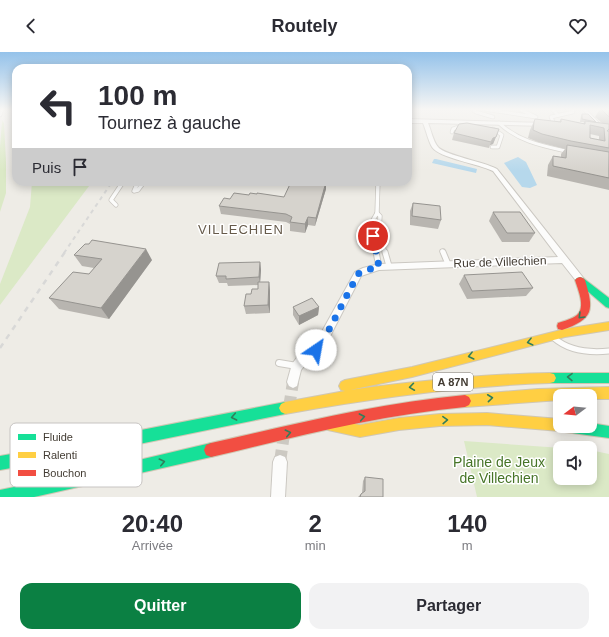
<!DOCTYPE html>
<html lang="fr">
<head>
<meta charset="utf-8">
<style>
	body { margin:0; font-family:Helvetica,sans-serif; background:#f2f2f3; color:#2b2b33; height:100vh; display:flex; flex-direction:column; font-size:15px; white-space:nowrap }
	* { box-sizing:border-box; margin:0 }
	p { font-size:13px; color:#7c7c81 }
	.icon { flex:none; width:22px; height:22px; fill:none; stroke:currentColor; stroke-width:2; stroke-linecap:round; stroke-linejoin:round }
	.map { position:relative; height:445px; overflow:hidden }
	.drawer { display:flex; flex-direction:column; background:#fff; flex:1 }
	.drawer>* { flex:none }
	.top-card { position:absolute; left:12px; top:12px; width:400px; height:122px; border-radius:12px; box-shadow:0 2px 10px #0003; background:#fff; color:#2b2b33; overflow:hidden }
	.needle { width:26px; rotate:254deg }
	.fabs { position:absolute; left:553px; top:337px; display:grid; gap:8px }
	.fabs a { display:grid; place-items:center; width:44px; height:44px; border-radius:8px; background:#fff; box-shadow:0 2px 10px #0003; font-size:20px }
	.pin { position:absolute; display:grid; place-items:center; width:34px; height:34px; color:#fff; margin:-17px; border:2px solid #fff; border-radius:50%; box-shadow:0 1px 4px #0007 }
	.me { position:absolute; width:44px; margin:-22px; rotate:33deg; stroke-linejoin:round; filter:drop-shadow(0 0 3px #0008) }
	.turn { display:flex; align-items:center; gap:14px; height:84px; padding:0 20px; font-size:18px }
	.turn .icon { width:52px; height:52px; stroke-width:2.5 }
	.turn b { display:block; font-size:28px; line-height:34px }
	.then { display:flex; align-items:center; height:38px; padding:0 20px; background:#0003; gap:8px; font-size:15px }
	.eta { display:flex; justify-content:space-evenly; align-items:center; height:68px; text-align:center }
	.eta b { font-size:24px; font-weight:600; line-height:28px }
	.action { display:flex; gap:8px; margin-top:auto; padding:8px 20px }
	.action a { flex:1; height:46px; border-radius:12px; background:#0b8043; color:#fff; font-size:16px; font-weight:600; line-height:46px; text-align:center }
	.action a+a { background:#f2f2f3; color:#2b2b33 }
	header { display:flex; justify-content:space-between; align-items:center; height:52px; padding:0 20px; background:#fff; font-size:18px; font-weight:600 }
	.map>svg:first-child { display:block }
</style>
</head>
<body>
<header><svg class="icon" aria-label="back" viewBox="0 0 24 24"><path d="M15 5l-7 7 7 7"/></svg>Routely<svg class="icon" aria-label="heart" viewBox="0 0 24 24"><path d="M12 20l-8-8c-3-5 5-10 8-4 3-6 11-1 8 4z"/></svg></header>
<div class="map">
<svg width="609" height="445" viewBox="0 0 609 445">
	<rect width="100%" height="100%" fill="#eeece6"/>
	<!-- green -->
	<g fill="#dbe9c6">
		<polygon points="2,68 4,71 6,110 6,141 0,160 0,96"/>
		<polygon points="32,130 92,130 0,253 0,232 30,155"/>
		<polygon points="464,389 562,396 560,396 560,426 590,426 590,398 609,402 609,445 477,445"/>
	</g>
	<!-- water -->
	<g fill="#b6d8ec">
		<polygon points="518,105 526,110 537,133 530,136 522,135 504,111"/>
		<polygon points="434,107 436,107 477,117 476,121 432,111"/>
	</g>
	<g fill="none" stroke-linecap="round" stroke-linejoin="round">
		<!-- street-tunnel -->
		<g stroke="#ccc9c2" stroke-width="12" stroke-dasharray="12 6" stroke-linecap="butt">
			<polyline points="289,356 293,330"/>
			<polyline points="280,410 284,382"/>
		</g>
		<!-- lane-far3 casing -->
		<g stroke="#cbc8c2" stroke-width="4.5">
			<g id="lane-far3">
				<polyline points="475,57 474,59 476,60 493,65"/>
				<polyline points="483,57 536,65"/>
				<polyline points="519,57 534,64"/>
				<polyline points="552,57 558,63"/>
				<polyline points="584,57 601,75"/>
				<polyline points="0,63 2,57"/>
				<path d="M499,71C519,90 544,94 570,100"/>
				<polyline points="554,72 551,65 573,60 573,57"/>
				<polyline points="452,80 453,77 462,74"/>
				<polyline points="492,95 498,95 502,83 493,77"/>
			</g>
		</g>
		<!-- lane-far2 casing -->
		<g stroke="#cbc8c2" stroke-width="5">
			<g id="lane-far2">
				<polyline points="138,130 134,139 138,138 144,130"/>
				<polyline points="116,153 111,148 123,130"/>
				<polyline points="377,161 380,164 379,180 385,201"/>
				<polyline points="442,199 443,201"/>
				<polyline points="377,201 372,176 373,168 377,161 378,130"/>
			</g>
		</g>
		<!-- lane-far1 casing -->
		<g stroke="#cbc8c2" stroke-width="7">
			<g id="lane-far1">
				<polyline points="376,200 379,215"/>
				<polyline points="385,200 389,214"/>
				<polyline points="443,200 448,212"/>
				<path d="M554,286C569,299 589,301 609,299"/>
			</g>
		</g>
		<!-- lane casing -->
		<g stroke="#cbc8c2" stroke-width="8">
			<polyline id="lane" points="279,311 297,314"/>
		</g>
		<!-- street casing -->
		<g stroke="#cbc8c2" stroke-width="2">
			<g id="street">
				<path d="M408,67L547,71V73L545,74L428,71C431,78 433,89 438,95C446,104 483,109 497,117L585,228L583,230H577L562,211L379,218L361,224L323,298L309,308L301,318L297,334L293,336L289,334L287,330L292,312L301,300L315,292L355,220L363,216L379,212L558,205L493,119C479,112 439,106 432,95C428,88 426,78 423,71H408Z"/>
				<polygon points="280,403 285,405 287,410 285,445 271,445 273,410 275,405"/>
			</g>
		</g>
		<!-- fast casing -->
		<g stroke="#d0c7b3" stroke-width="2">
			<g id="fast">
				<polygon points="580,225 583,226 609,246 609,256 606,255 577,230 575,228 577,226"/>
				<polygon points="550,321 609,321 609,331 550,331 546,330 544,326 546,322"/>
				<polygon points="285,350 289,352 291,356 289,360 285,362 105,399 0,418 0,404 105,385"/>
				<polygon points="560,371 560,374 590,374 590,371 609,374 609,386 565,380 561,378 559,374"/>
				<polygon points="211,391 216,393 218,398 216,403 211,405 34,445 0,445 0,438 105,416"/>
			</g>
		</g>
		<!-- slow casing -->
		<g stroke="#d0c7b3" stroke-width="2">
			<g id="slow">
				<path d="M609,270V278L565,285L412,325L350,338C417,329 483,322 550,321L554,322L556,326L554,330L550,331C461,334 373,346 285,362L281,360L279,356L281,352L285,350L345,339L341,338L339,334L341,330L345,328L412,315L565,277Z"/>
				<polygon points="609,335 609,347 590,347 590,344 560,344 560,348 465,355 461,353 459,349 461,345 465,343 538,337"/>
				<polygon points="487,361 560,367 560,374 566,374 564,377 560,379 487,373 440,374 399,378 360,385 328,378 326,374 328,370 332,368 360,373 399,366 440,362"/>
			</g>
		</g>
		<!-- jam casing -->
		<g stroke="#d0c7b3" stroke-width="2">
			<g id="jam">
				<path d="M580,225L583,226L585,228C594,258 594,267 562,278L558,277L557,274L558,271C564,269 572,267 577,263C586,255 578,238 575,228L577,226Z"/>
				<path d="M465,343L469,345L471,349L469,353L465,355C379,363 295,385 211,405L206,403L204,398L206,393L211,391C295,372 379,351 465,343Z"/>
			</g>
		</g>
		<!-- lane-far3 -->
		<use href="#lane-far3" stroke="#fcfcfb" stroke-width="3"/>
		<!-- lane-far2 -->
		<use href="#lane-far2" stroke="#fcfcfb" stroke-width="3.5"/>
		<!-- lane-far1 -->
		<use href="#lane-far1" stroke="#fcfcfb" stroke-width="5"/>
		<!-- lane -->
		<use href="#lane" stroke="#fcfcfb" stroke-width="6"/>
		<!-- street -->
		<use href="#street" fill="#fcfcfb" fill-rule="evenodd"/>
		<!-- fast -->
		<use href="#fast" fill="#16e098" fill-rule="evenodd"/>
		<!-- slow -->
		<use href="#slow" fill="#ffcf43" fill-rule="evenodd"/>
		<!-- jam -->
		<use href="#jam" fill="#f24e42" fill-rule="evenodd"/>
		<!-- rail-far1 -->
		<polyline stroke="#d8d8d7" stroke-width="2" stroke-dasharray="4 4" stroke-linecap="butt" points="64,201 112,130"/>
		<!-- rail -->
		<polyline stroke="#d8d8d7" stroke-width="2.5" stroke-dasharray="5.5 5.5" stroke-linecap="butt" points="0,296 65,200"/>
	</g>
	<!-- wall -->
	<g fill="#b8b5b0" fill-rule="evenodd">
		<polygon points="558,57 569,57 568,58"/>
		<path d="M600,57H609V78L608,79H609V138L547,124L548,113L553,104L561,105V102L565,97L538,90L528,86L530,78L535,67L559,70L561,67L583,72L584,70H580L581,64L582,62L596,70H595L602,71L595,65ZM590,82L599,84V88L590,86Z"/>
		<polygon points="499,77 493,92 490,93 489,96 452,88 454,81"/>
		<polygon points="326,137 315,174 308,173 305,181 290,179 290,172 286,170 221,162 219,154 230,147 284,145"/>
		<polygon points="413,151 441,168 438,177 410,173 410,159"/>
		<polygon points="493,160 535,181 529,190 502,190 489,169"/>
		<polygon points="74,203 152,208 109,267 59,257 49,246 89,222 94,216 82,214"/>
		<polygon points="260,210 261,218 260,230 269,230 270,239 270,261 246,262 244,254 251,242 258,237 258,233 228,234 227,231 219,231 216,224"/>
		<polygon points="464,223 533,236 526,244 467,247 459,232"/>
		<polygon points="293,255 319,255 318,263 299,273 293,263"/>
		<polygon points="365,425 383,445 358,445 362,441 363,429"/>
	</g>
	<!-- shaded-wall -->
	<g fill="#969490">
		<polygon points="496,85 493,92 490,93 493,86"/>
		<polygon points="326,130 326,137 315,174 316,166"/>
		<polygon points="308,165 308,173 305,181 305,172"/>
		<polygon points="146,197 152,208 109,267 101,256"/>
		<polygon points="260,210 261,218 260,232 259,225"/>
		<polygon points="269,230 270,239 270,261 268,253"/>
		<polygon points="319,255 318,263 299,273 299,264"/>
	</g>
	<!-- building -->
	<g fill="#d6d3cd" stroke="#969490" fill-rule="evenodd">
		<polygon points="601,57 609,57 609,65"/>
		<polygon points="582,62 588,62 596,70 582,67"/>
		<path d="M535,67L561,70V67L585,72V69L609,72V77L607,79H609V96L571,89L542,82L533,78L534,70ZM590,73L604,76L605,89L590,86Z"/>
		<polygon points="467,71 499,77 496,85 493,86 491,90 454,81 459,72"/>
		<polygon points="567,93 609,100 609,126 553,114 553,104 566,106"/>
		<polygon points="291,130 326,130 316,166 308,165 305,172 290,170 292,165 286,162 219,154 224,146 230,147 234,141 249,143 250,141 257,142 257,141 284,145"/>
		<polygon points="413,151 440,154 441,168 412,164"/>
		<polygon points="493,160 520,160 535,181 507,181"/>
		<polygon points="92,188 146,197 101,256 49,246 73,220 89,222 102,207 74,203 85,192 89,192"/>
		<polygon points="260,210 259,225 226,227 226,224 216,224 219,211"/>
		<polygon points="522,220 533,236 472,239 464,223"/>
		<polygon points="258,230 269,230 268,253 244,254 246,242 251,242 252,237 258,237"/>
		<polygon points="312,246 319,255 299,264 293,255"/>
		<polygon points="365,425 383,427 383,445 360,445 361,442 365,439"/>
	</g>
	<!-- one-way arrows -->
	<defs><path id="oneway-chevron" d="M-2-3.5L2.5 0L-2 3.5" fill="none" stroke-width="1.6" stroke-linecap="round" stroke-linejoin="round"/></defs>
	<g stroke="#317e5b">
		<use href="#oneway-chevron" transform="translate(581 264) rotate(135)"/>
		<use href="#oneway-chevron" transform="translate(530 290) rotate(166)"/>
		<use href="#oneway-chevron" transform="translate(471 304) rotate(166)"/>
		<use href="#oneway-chevron" transform="translate(570 325) rotate(-179)"/>
		<use href="#oneway-chevron" transform="translate(412 335) rotate(172)"/>
		<use href="#oneway-chevron" transform="translate(490 346) rotate(-6)"/>
		<use href="#oneway-chevron" transform="translate(234 365) rotate(169)"/>
		<use href="#oneway-chevron" transform="translate(362 365) rotate(-11)"/>
		<use href="#oneway-chevron" transform="translate(445 368) rotate(-2)"/>
		<use href="#oneway-chevron" transform="translate(288 381) rotate(-13)"/>
		<use href="#oneway-chevron" transform="translate(162 410) rotate(-13)"/>
	</g>
	<!-- sky -->
	<linearGradient id="sky" x2="0" y2="1"><stop stop-color="#94c2ea"/><stop offset="0.48" stop-color="#f7f6f4"/><stop offset="1" stop-color="#f7f6f4" stop-opacity="0"/></linearGradient>
	<rect width="609" height="119" fill="url(#sky)"/>
	<g fill="none" stroke-linecap="round" stroke-linejoin="round">
		<!-- route -->
		<polyline stroke="#1a73e8" stroke-width="7" stroke-dasharray="0 12.6" points="316,298 320,295 358,222 366,218 379,215 373,184"/>
	</g>
	<g text-anchor="middle" dominant-baseline="central" stroke-width="3" stroke-linejoin="round" paint-order="stroke">
		<!-- shield labels -->
		<rect fill="#fff" stroke="#7b7670" stroke-width="1" x="433" y="321" width="40" height="18" rx="3"/>
		<g font-size="11" font-weight="bold" fill="#433c33">
			<text x="453" y="330">A 87N</text>
		</g>
		<!-- street labels -->
		<g font-size="12" fill="#433c33" stroke="#fff">
			<text transform="translate(500 210) rotate(-2)">Rue de Villechien</text>
		</g>
		<!-- neighbourhood labels -->
		<g font-size="13" letter-spacing="1" fill="#665a4a" stroke="#fff">
			<text x="241" y="177">VILLECHIEN</text>
		</g>
		<!-- near-park labels -->
		<g font-size="14" fill="#467427" stroke="#fff">
			<text x="499" y="410">Plaine de Jeux<tspan x="499" dy="16">de Villechien</tspan></text>
		</g>
	</g>
	<!-- legend -->
	<rect x="10" y="371" width="132" height="64" rx="6" fill="#fff" stroke="#c7c4c2" stroke-width="1"/>
	<rect x="18" y="382" width="18" height="6" fill="#16e098"/>
	<rect x="18" y="400" width="18" height="6" fill="#ffcf43"/>
	<rect x="18" y="418" width="18" height="6" fill="#f24e42"/>
	<g font-size="11" fill="#433c33">
		<text x="43" y="389">Fluide</text>
		<text x="43" y="407">Ralenti</text>
		<text x="43" y="425">Bouchon</text>
	</g>
</svg>
<div class="fabs">
<a><svg class="needle" viewBox="-14 -14 28 28"><path d="M0-13l5 13h-10z" fill="#e53935"/><path d="M0 13l5-13h-10z" fill="#7c7c81"/></svg></a>
<a><svg class="icon" aria-label="sound" viewBox="0 0 24 24"><path d="M4 9h4l5-4v14l-5-4H4zM17 9q2 3 0 6"/></svg></a>
</div>
<div class="pin" style="left:373px;top:184px;background:#d93025"><svg class="icon" aria-label="arrive" viewBox="0 0 24 24"><path d="M6 21V4h12l-3 4 3 4H6"/></svg></div>
<svg class="me" style="left:316px;top:298px" viewBox="-20 -20 40 40"><circle r="19" fill="#fff"/><path d="M0-13L10 11 0 6-10 11z" fill="#1a73e8"/></svg>
<div class="top-card">
<div class="turn"><svg class="icon" aria-label="left" viewBox="0 0 24 24"><path d="M17 20v-9H6M10 6l-5 5 5 5"/></svg><div><b>100 m</b>Tournez à gauche</div></div>
<div class="then">Puis<svg class="icon" aria-label="arrive" viewBox="0 0 24 24"><path d="M6 21V4h12l-3 4 3 4H6"/></svg></div>
</div>
</div>
<section class="drawer">
<div class="eta">
<div><b>20:40</b><p>Arrivée</p></div>
<div><b>2</b><p>min</p></div>
<div><b>140</b><p>m</p></div>
</div>
<div class="action"><a>Quitter</a><a>Partager</a></div>
</section>
</body>
</html>
